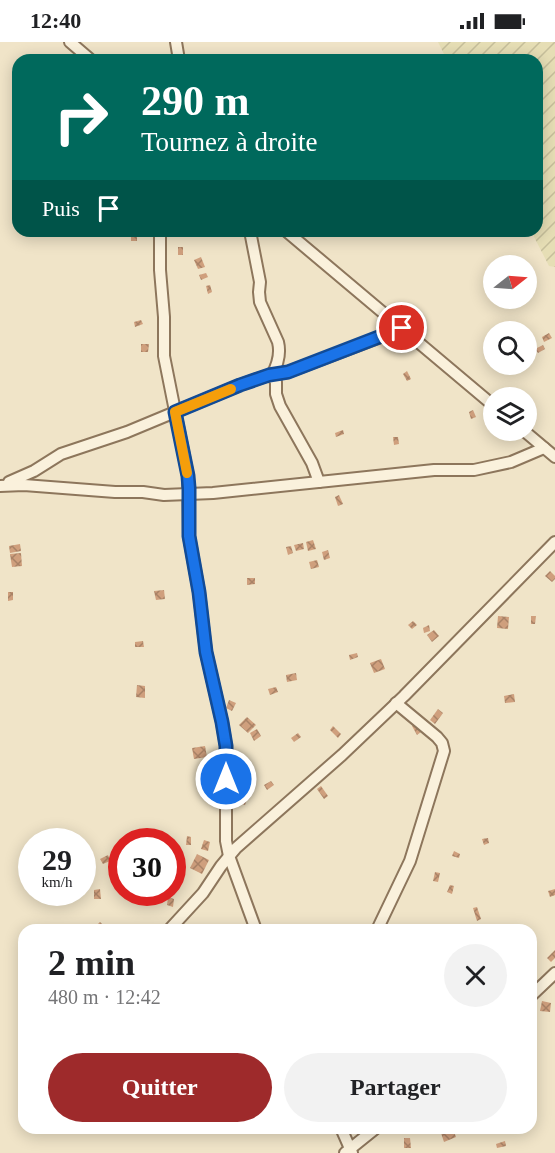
<!DOCTYPE html>
<html lang="fr">
<head>
<meta charset="utf-8">
<style>
	body { margin:0; font-family:"Times New Roman",serif; background:#f2f2f2; color:#202124; height:100vh; display:flex; flex-direction:column; font-size:22px; white-space:nowrap }
	* { box-sizing:border-box; margin:0 }
	p { font-size:20px; color:#757577 }
	.icon { flex:none; width:33px; height:33px; fill:none; stroke:currentColor; stroke-width:2; stroke-linecap:round; stroke-linejoin:round }
	.map { position:relative; flex:1; overflow:hidden }
	.drawer { position:absolute; left:18px; top:882px; width:519px; height:210px; display:flex; flex-direction:column; background:#fff; border-radius:18px; box-shadow:0 3px 15px #0003 }
	.drawer>* { flex:none }
	.banner { position:absolute; left:12px; top:12px; width:531px; height:183px; border-radius:18px; box-shadow:0 3px 15px #0003; background:#00695c; color:#fff; overflow:hidden }
	.needle { width:39px; rotate:73deg }
	.controls { position:absolute; left:483px; top:213px; display:grid; gap:12px }
	.controls a { display:grid; place-items:center; width:54px; height:54px; border-radius:50%; background:#fff; box-shadow:0 3px 15px #0003; font-size:30px }
	.speed { position:absolute; left:18px; top:786px; display:flex; gap:12px; font-size:30px; font-weight:700; text-align:center }
	.speed>* { display:grid; place-content:center; width:78px; height:78px; border-radius:50%; background:#fff; box-shadow:0 3px 15px #0003; line-height:1 }
	.speed small { font-size:15px; font-weight:400 }
	.speed .limit { border:9px solid #d22; background:#fff; color:#111 }
	.pin { position:absolute; display:grid; place-items:center; width:51px; height:51px; color:#fff; margin:-26px; border:3px solid #fff; border-radius:50%; box-shadow:0 2px 6px #0007 }
	.me { position:absolute; width:66px; margin:-33px; rotate:0deg; stroke-linejoin:round; filter:drop-shadow(0 0 4px #0008) }
	.turn { display:flex; align-items:center; gap:21px; height:126px; padding:0 30px; font-size:27px }
	.turn .icon { width:78px; height:78px; stroke-width:2.5 }
	.turn b { display:block; font-size:42px; line-height:51px }
	.then { display:flex; align-items:center; height:57px; padding:0 30px; background:#0003; gap:12px; font-size:22px }
	.round { display:grid; place-items:center; flex:none; width:63px; height:63px; border-radius:32px; background:#f2f2f2 }
	.summary { display:flex; align-items:center; justify-content:space-between; height:102px; padding:0 30px }
	h1 { font-size:36px; font-weight:700; line-height:45px }
	.button { display:flex; gap:12px; margin-top:auto; padding:12px 30px }
	.button a { flex:1; height:69px; border-radius:36px; background:#9e2a2b; color:#fff; font-size:24px; font-weight:700; line-height:69px; text-align:center }
	.button a+a { background:#f2f2f2; color:#202124 }
	.status { display:flex; justify-content:space-between; align-items:center; height:42px; padding:0 30px; background:#fff; direction:ltr }
	.status svg { height:16px; fill:currentColor }
	.map>svg:first-child { display:block }
</style>
</head>
<body>
<div class="status"><b>12:40</b><svg viewBox="0 0 49 12"><path d="M0 12V9h3v3zM5 12V6h3v6zM10 12V3h3v9zM15 12V0h3v12zM26 1h20v11H26zM47 4h2v5h-2z"/></svg></div>
<div class="map">
<svg width="555" height="1111" viewBox="0 0 555 1111">
	<defs>
		<pattern id="farmland-furrows" width="10" height="10" patternUnits="userSpaceOnUse" patternTransform="scale(1.5)"><rect width="10" height="10" fill="#e6deb5"/><path d="M-1 1l2-2M0 10L10 0M9 11l2-2" fill="none" stroke="#c6bf9b"/></pattern>
		<pattern id="building-cross-hatch" width="8" height="8" patternUnits="userSpaceOnUse" patternTransform="scale(1.5)"><rect width="8" height="8" fill="#cf9f7d"/><path d="M0 0l8 8M0 8l8-8" fill="none" stroke="#a98266"/></pattern>
	</defs>
	<rect width="100%" height="100%" fill="#f0e4c8"/>
	<!-- farmland -->
	<polygon fill="url(#farmland-furrows)" points="438,0 555,0 555,225 549,224 531,189 537,189 537,18 447,18"/>
	<!-- building -->
	<g fill="url(#building-cross-hatch)">
		<rect x="131" y="190" width="6" height="9"/>
		<rect x="178" y="205" width="5" height="8"/>
		<polygon points="201,215 205,225 198,227 194,218"/>
		<polygon points="206,231 208,235 201,238 199,233"/>
		<polygon points="210,243 212,250 208,252 206,244"/>
		<polygon points="141,278 143,282 135,285 134,280"/>
		<polygon points="549,291 552,296 544,300 542,295"/>
		<polygon points="141,302 149,302 148,310 141,310"/>
		<polygon points="543,303 545,307 538,311 535,307"/>
		<polygon points="407,329 411,337 407,339 403,332"/>
		<polygon points="473,368 476,375 471,377 469,370"/>
		<polygon points="343,388 344,392 336,395 335,391"/>
		<polygon points="393,395 398,395 399,402 394,403"/>
		<polygon points="339,453 343,462 338,464 335,455"/>
		<polygon points="313,498 316,507 308,509 306,500"/>
		<polygon points="303,501 304,507 296,509 294,503"/>
		<polygon points="20,502 21,509 10,511 9,504"/>
		<polygon points="291,504 293,511 288,513 286,505"/>
		<polygon points="328,508 330,516 324,518 322,510"/>
		<polygon points="21,511 22,524 12,525 10,512"/>
		<polygon points="317,518 319,525 311,527 309,520"/>
		<polygon points="550,529 555,534 555,537 552,540 545,534"/>
		<polygon points="247,536 255,536 255,542 247,543"/>
		<polygon points="164,548 165,557 156,558 154,549"/>
		<polygon points="8,550 13,550 13,558 8,559"/>
		<polygon points="498,574 509,575 508,587 497,586"/>
		<polygon points="531,574 536,574 535,582 531,582"/>
		<polygon points="413,579 417,583 412,587 408,583"/>
		<polygon points="429,583 430,589 424,591 423,586"/>
		<polygon points="434,588 439,594 432,600 427,593"/>
		<polygon points="143,599 144,605 135,605 135,600"/>
		<polygon points="357,611 358,615 350,618 349,613"/>
		<polygon points="381,617 385,627 374,631 370,621"/>
		<polygon points="296,631 297,638 287,640 286,633"/>
		<polygon points="137,643 145,644 145,656 136,655"/>
		<polygon points="276,645 278,650 270,653 268,647"/>
		<polygon points="514,652 515,660 505,661 504,654"/>
		<polygon points="229,658 236,661 232,669 226,666"/>
		<polygon points="438,667 443,671 435,682 430,678"/>
		<polygon points="247,675 256,683 248,691 239,683"/>
		<polygon points="416,682 421,690 417,693 412,684"/>
		<polygon points="333,684 341,692 338,696 330,688"/>
		<polygon points="257,687 261,694 254,699 250,691"/>
		<polygon points="298,691 301,695 294,700 291,696"/>
		<polygon points="205,704 207,715 194,717 192,706"/>
		<polygon points="271,739 274,743 267,748 264,743"/>
		<polygon points="321,744 328,754 324,757 317,747"/>
		<polygon points="236,749 248,753 245,763 233,759"/>
		<polygon points="187,794 191,795 191,803 186,803"/>
		<polygon points="488,796 489,801 484,803 482,797"/>
		<polygon points="204,798 210,800 208,809 201,807"/>
		<polygon points="454,809 460,812 459,816 452,814"/>
		<polygon points="172,812 182,829 177,832 172,823"/>
		<polygon points="197,812 209,818 202,832 190,826"/>
		<polygon points="108,813 110,819 103,822 100,817"/>
		<polygon points="435,830 440,831 438,840 433,839"/>
		<polygon points="450,843 454,844 452,852 447,850"/>
		<polygon points="100,847 101,857 94,857 94,848"/>
		<polygon points="555,847 555,853 550,855 548,849"/>
		<polygon points="168,855 174,857 173,865 167,863"/>
		<polygon points="477,865 481,877 477,879 473,866"/>
		<polygon points="100,880 105,885 102,888 92,888"/>
		<polygon points="555,908 555,916 551,920 547,916"/>
		<polygon points="542,959 551,961 550,970 540,969"/>
		<polygon points="453,1087 456,1095 444,1100 441,1091"/>
		<polygon points="404,1096 410,1096 411,1106 404,1106"/>
		<polygon points="505,1099 506,1104 497,1106 496,1102"/>
	</g>
	<g fill="none" stroke-linecap="round" stroke-linejoin="round">
		<!-- minor casing -->
		<g stroke="#8d765c" stroke-width="14">
			<g id="minor">
				<polyline points="70,0 91,18"/>
				<polyline points="176,0 179,18"/>
				<polyline points="160,189 160,228 164,275 164,314 188,434 189,494 199,550 206,610 222,680 226,704 226,799 229,814 256,888"/>
				<path d="M250,189L260,240L259,250L260,260L278,300C281,312 278,322 272,333L276,340V352L280,364L312,421L319,440"/>
				<polyline points="286,189 494,364"/>
				<polyline points="523,388 555,415"/>
				<polyline points="9,440 34,429 61,412 127,390 240,343 269,333 288,330 402,287"/>
				<polyline points="0,444 24,443 115,450 143,450 164,453 213,451 434,428 474,428 511,420 544,406"/>
				<polyline points="169,888 203,851 221,824 236,806 342,713 404,654 555,500"/>
				<polyline points="377,888 410,819 444,709 442,701 437,695 396,661"/>
				<polyline points="531,954 555,931"/>
				<polyline points="341,1086 352,1111"/>
				<polyline points="345,1111 376,1086"/>
			</g>
		</g>
		<!-- minor -->
		<use href="#minor" stroke="#faf1dc" stroke-width="10"/>
	</g>
	<g fill="none" stroke-linecap="round" stroke-linejoin="round">
		<!-- route casing -->
		<g stroke="#114b97" stroke-width="15">
			<polyline id="route" points="226,737 226,704 222,680 206,610 199,550 189,494 189,446 188,434 175,370 240,343 269,333 288,330 402,286"/>
		</g>
		<!-- route -->
		<use href="#route" stroke="#1a73e8" stroke-width="10"/>
		<!-- slow -->
		<polyline stroke="#f59e0b" stroke-width="10" points="187,431 175,370 231,347"/>
	</g>
</svg>
<div class="controls">
<a><svg class="needle" viewBox="-14 -14 28 28"><path d="M0-13l5 13h-10z" fill="#e53935"/><path d="M0 13l5-13h-10z" fill="#757577"/></svg></a>
<a><svg class="icon" aria-label="search" viewBox="0 0 24 24"><circle cx="10" cy="10" r="6"/><path d="M15 15l6 6"/></svg></a>
<a><svg class="icon" aria-label="layers" viewBox="0 0 24 24"><path d="M12 4l9 5-9 5-9-5zM3 14l9 5 9-5"/></svg></a>
</div>
<div class="speed"><div>29<small>km/h</small></div><div class="limit">30</div></div>
<div class="pin" style="left:402px;top:286px;background:#d93025"><svg class="icon" aria-label="arrive" viewBox="0 0 24 24"><path d="M6 21V4h12l-3 4 3 4H6"/></svg></div>
<svg class="me" style="left:226px;top:737px" viewBox="-20 -20 40 40"><circle r="17" fill="#1a73e8" stroke="#fff" stroke-width="3"/><path d="M0-11L8 9 0 5-8 9z" fill="#fff"/></svg>
<div class="banner">
<div class="turn"><svg class="icon" aria-label="right" viewBox="0 0 24 24"><path d="M7 20v-9h11M14 6l5 5-5 5"/></svg><div><b>290 m</b>Tournez à droite</div></div>
<div class="then">Puis<svg class="icon" aria-label="arrive" viewBox="0 0 24 24"><path d="M6 21V4h12l-3 4 3 4H6"/></svg></div>
</div>
<section class="drawer">
<div class="summary"><div><h1>2 min</h1><p>480 m · 12:42</p></div><a class="round"><svg class="icon" aria-label="close" viewBox="0 0 24 24"><path d="M6 6l12 12M18 6L6 18"/></svg></a></div>
<div class="button"><a>Quitter</a><a>Partager</a></div>
</section>
</div>
</body>
</html>
